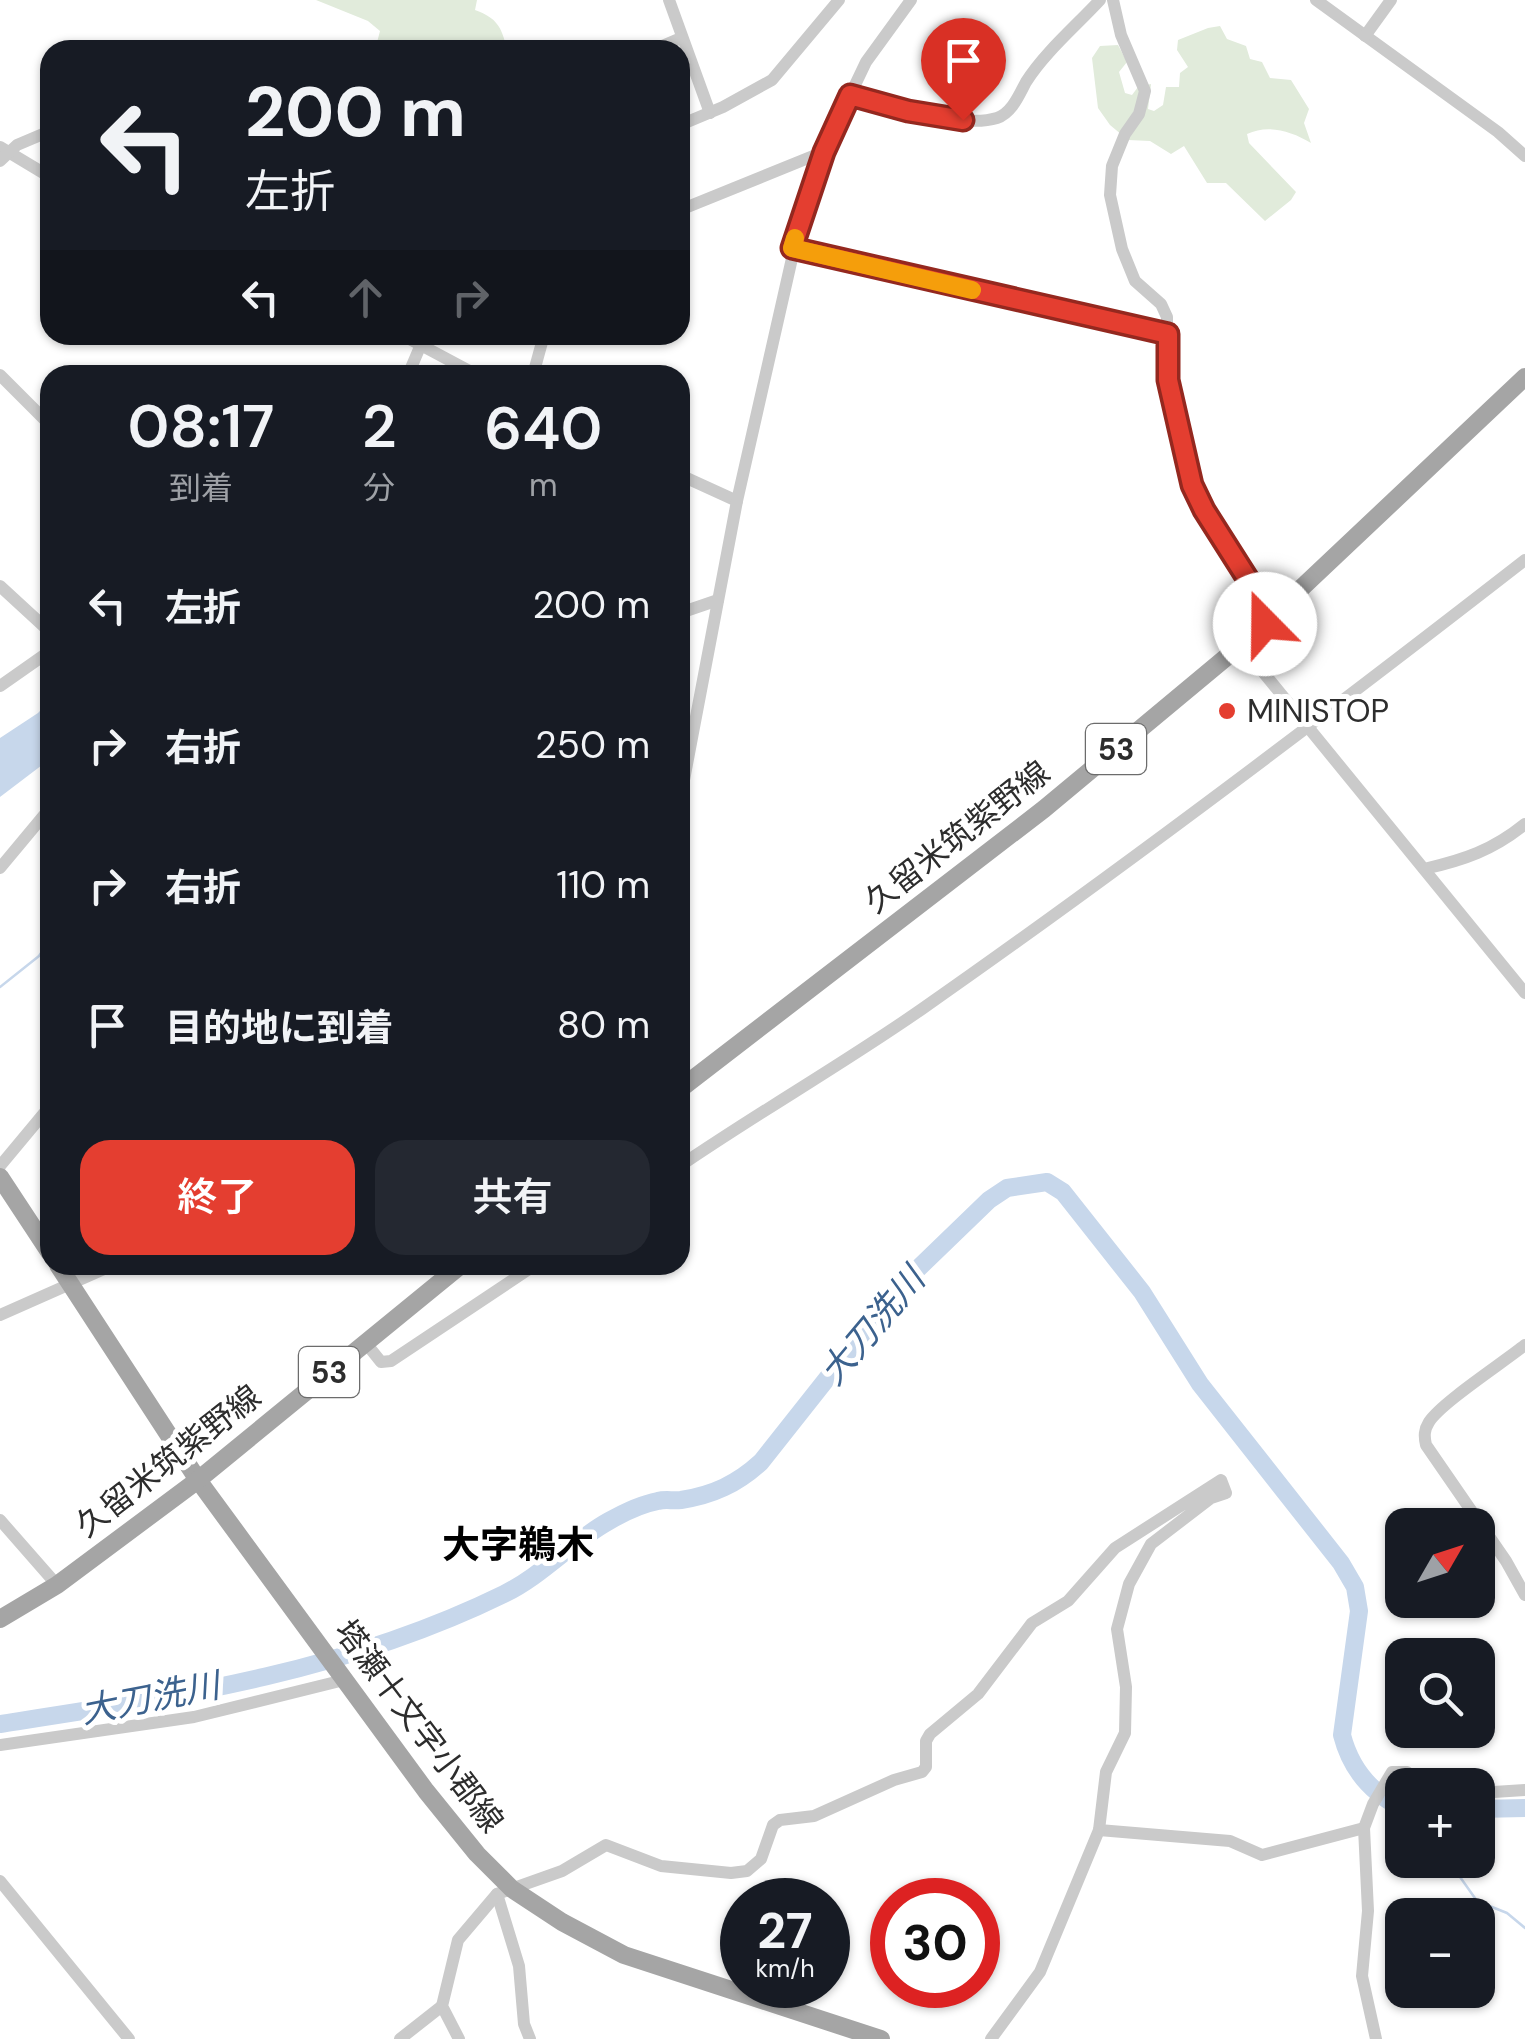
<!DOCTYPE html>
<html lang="ja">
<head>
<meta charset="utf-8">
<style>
	body { margin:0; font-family:"DM Sans","Noto Sans JP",sans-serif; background:#242831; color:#f1f3f6; height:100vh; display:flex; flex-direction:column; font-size:38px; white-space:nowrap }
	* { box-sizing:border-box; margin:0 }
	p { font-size:32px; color:#9ea1a6 }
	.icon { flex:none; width:55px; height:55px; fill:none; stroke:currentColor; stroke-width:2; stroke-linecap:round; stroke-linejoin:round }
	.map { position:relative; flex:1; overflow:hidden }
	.side { position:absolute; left:40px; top:365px; width:650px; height:910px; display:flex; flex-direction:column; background:#171b24; border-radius:30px; box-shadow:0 2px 8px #0004 }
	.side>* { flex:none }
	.guide { position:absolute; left:40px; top:40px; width:650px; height:305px; border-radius:30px; box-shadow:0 2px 8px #0004; background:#171b24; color:#f1f3f6; overflow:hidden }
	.needle { width:65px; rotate:51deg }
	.fabs { position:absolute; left:1385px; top:1508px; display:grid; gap:20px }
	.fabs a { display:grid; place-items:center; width:110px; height:110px; border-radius:20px; background:#171b24; box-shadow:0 2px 8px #0004; font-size:50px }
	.speed { position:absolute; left:720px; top:1878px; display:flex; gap:20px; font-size:50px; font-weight:700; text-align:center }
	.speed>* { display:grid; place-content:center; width:130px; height:130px; border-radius:50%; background:#171b24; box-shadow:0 2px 8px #0004; line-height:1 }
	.speed small { font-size:25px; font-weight:400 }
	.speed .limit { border:15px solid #d22; background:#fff; color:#111 }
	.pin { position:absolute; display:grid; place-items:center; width:85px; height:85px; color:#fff; margin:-102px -42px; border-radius:50% 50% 50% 0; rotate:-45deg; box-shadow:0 0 10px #0007 }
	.pin .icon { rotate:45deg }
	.me { position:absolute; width:110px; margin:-55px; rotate:338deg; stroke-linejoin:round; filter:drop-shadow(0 0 8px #0008) }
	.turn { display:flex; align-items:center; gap:35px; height:210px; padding:0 40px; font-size:45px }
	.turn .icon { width:130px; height:130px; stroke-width:2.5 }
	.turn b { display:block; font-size:70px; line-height:85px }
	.lanes { display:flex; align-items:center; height:95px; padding:0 40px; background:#0003; justify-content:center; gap:50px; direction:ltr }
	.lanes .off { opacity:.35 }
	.eta { display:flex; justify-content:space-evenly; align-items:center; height:170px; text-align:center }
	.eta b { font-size:60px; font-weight:600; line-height:70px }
	.cta { display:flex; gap:20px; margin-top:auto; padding:20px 40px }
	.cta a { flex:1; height:115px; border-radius:30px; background:#e43e30; color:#fff; font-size:40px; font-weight:600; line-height:115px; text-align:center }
	.cta a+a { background:#242831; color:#f1f3f6 }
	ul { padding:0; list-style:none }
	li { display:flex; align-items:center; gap:30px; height:140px; padding:0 40px }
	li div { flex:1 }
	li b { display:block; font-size:38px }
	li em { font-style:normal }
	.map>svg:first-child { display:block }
</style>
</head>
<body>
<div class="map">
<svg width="1525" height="2039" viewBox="0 0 1525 2039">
	<rect width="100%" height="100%" fill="#fff"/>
	<!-- green -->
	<g fill="#e1ebdb">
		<path d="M316,0H477L475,10C497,18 502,27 507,50H375L380,31L368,21Z"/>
		<path d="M1220,26L1227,39L1246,46L1250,59L1262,62L1270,78L1291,80L1309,109L1304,123L1311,143C1291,131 1268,124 1247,134L1249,143L1296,192L1291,200L1265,221L1226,183H1207L1184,146L1171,154L1150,141L1128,140L1110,125L1098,108L1092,58L1100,46L1118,45L1127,62L1119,72L1125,93L1132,95L1138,87L1151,84L1148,109L1154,111L1163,105L1166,87H1179L1180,73L1188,67L1177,50L1178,40L1208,28Z"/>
	</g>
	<!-- water -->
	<polygon fill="#c7d7eb" points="50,700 50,759 0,797 0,738 38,713"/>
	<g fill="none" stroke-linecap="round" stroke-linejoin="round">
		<!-- stream -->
		<g stroke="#c7d7eb" stroke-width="2.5">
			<polyline points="0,987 39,956 50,940"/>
			<polyline points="1448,1860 1477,1901 1507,1913 1525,1928"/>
		</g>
		<!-- river -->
		<g stroke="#c7d7eb" stroke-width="18">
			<path d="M0,1724C175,1697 343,1673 504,1594C543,1575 571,1542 609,1521C623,1513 642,1504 658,1501C665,1499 673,1501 681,1500C713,1495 737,1484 761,1462L901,1285L989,1200L1007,1188L1047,1182L1063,1192L1142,1292L1200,1384L1341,1563L1355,1587L1359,1611L1342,1735C1351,1770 1371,1793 1402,1808"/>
			<polyline points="1478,1809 1525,1808"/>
		</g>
		<!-- minor -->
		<g stroke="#cacaca" stroke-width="12">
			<polyline points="669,0 710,113"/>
			<polyline points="1113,0 1121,35 1145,91 1139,114 1125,134 1112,166 1110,195 1122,249 1135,281 1161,304 1167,317 1167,380 1192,485 1204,510 1256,593 1265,624"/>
			<polyline points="1316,0 1498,132 1525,156"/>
			<polyline points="1365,36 1391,0"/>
			<polyline points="653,50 681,38"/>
			<path d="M850,95C886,105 962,129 997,118C1012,113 1019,95 1026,82C1045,52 1076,26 1100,0"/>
			<polyline points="680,125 723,107 772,80 839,0"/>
			<polyline points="0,147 50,177"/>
			<polyline points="0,161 17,145 50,131"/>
			<polyline points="680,210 823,152"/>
			<polyline points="792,248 1168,334"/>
			<polyline points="402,335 477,375"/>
			<polyline points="0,375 50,425"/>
			<polyline points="408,375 425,335"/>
			<polyline points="533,375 544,335"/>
			<polyline points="680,475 737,501"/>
			<polyline points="0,586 50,632"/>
			<polyline points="680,613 718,600"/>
			<polyline points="1241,645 1525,993"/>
			<polyline points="0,686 50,651"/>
			<polyline points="680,801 737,501 805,201 823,152 866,62 911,0"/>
			<polyline points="0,868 50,808"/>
			<path d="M1424,869C1464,860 1493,850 1525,824"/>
			<polyline points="0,1166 50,1106"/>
			<path d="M680,1166C759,1112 843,1064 922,1009C1128,865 1327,714 1525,560"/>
			<polyline points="0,1315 113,1265"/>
			<polyline points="365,1342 381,1362 391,1361 535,1265"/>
			<path d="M1525,1345C1504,1362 1441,1403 1429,1422C1424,1430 1424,1436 1426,1445L1506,1561L1525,1595"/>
			<polyline points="0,1520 57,1585"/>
			<polyline points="0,1745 194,1717 344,1680"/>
			<polyline points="1478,1793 1525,1790"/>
			<polyline points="1099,1830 1230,1841 1262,1855 1364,1828"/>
			<polyline points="0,1881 129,2039"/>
			<polyline points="497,1894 519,1966 524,2024 530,2039"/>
			<polyline points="400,2039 442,2006"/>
			<polyline points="459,2039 442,2006 458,1940 497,1894 562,1871 606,1845 661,1866 731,1873 747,1871 761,1859 773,1825 780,1820 814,1816 894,1780 922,1772 926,1767 926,1741 930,1734 978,1694 1032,1623 1068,1601 1115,1548 1221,1480 1226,1493 1211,1498 1151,1544 1129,1584 1117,1629 1126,1687 1125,1733 1106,1772 1099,1830 1040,1972 991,2039"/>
			<polyline points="1376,2039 1362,1976 1368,1911 1364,1828 1373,1804 1392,1772 1407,1772 1420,1785"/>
		</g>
		<!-- major -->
		<g stroke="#a5a5a5" stroke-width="18">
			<polyline points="680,1089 1044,809 1241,645 1525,377"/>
			<polyline points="0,1177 50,1253"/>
			<polyline points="58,1265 198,1480 426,1791 477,1854 512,1889 562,1922 624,1955 881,2039"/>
			<polyline points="0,1619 57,1585 198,1480 461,1265"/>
		</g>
	</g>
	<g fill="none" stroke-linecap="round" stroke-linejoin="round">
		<!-- route casing -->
		<g stroke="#94281f" stroke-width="25">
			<polyline id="route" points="963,120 908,111 850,95 824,152 792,248 1168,334 1168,380 1192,485 1204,510 1256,592 1265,624"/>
		</g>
		<!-- route -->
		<use href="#route" stroke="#e43e30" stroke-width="18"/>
		<!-- slow -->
		<polyline stroke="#f59e0b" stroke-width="18" points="795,238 792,248 972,290"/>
	</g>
	<!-- markers -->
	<circle fill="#e43e30" stroke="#fff" stroke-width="4" cx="1227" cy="711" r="10"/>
	<g text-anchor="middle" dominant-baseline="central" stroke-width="10" stroke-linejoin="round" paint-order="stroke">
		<!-- shield labels -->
		<g fill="#fff" stroke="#6c6c6c" stroke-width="2.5">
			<rect x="1086" y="724" width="60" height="50" rx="8"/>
			<rect x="299" y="1347" width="60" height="50" rx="8"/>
		</g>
		<g font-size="30" font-weight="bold" fill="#2d2d2d">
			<text x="1116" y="749">53</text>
			<text x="329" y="1372">53</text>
		</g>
		<!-- poi labels -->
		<g font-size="32" fill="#2d2d2d" stroke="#fff" text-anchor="start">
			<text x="1247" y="711">MINISTOP</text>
		</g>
		<!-- street labels -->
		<g font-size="32" fill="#2d2d2d" stroke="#fff">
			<text transform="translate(957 837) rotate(-38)">久留米筑紫野線</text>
			<text transform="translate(168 1461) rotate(-38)">久留米筑紫野線</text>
			<text transform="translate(419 1726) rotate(53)">塔瀬十文字小郡線</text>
		</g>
		<!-- water labels -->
		<g font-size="35" font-style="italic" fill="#3c628e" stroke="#fff">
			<text transform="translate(872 1326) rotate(-50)">大刀洗川</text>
			<text transform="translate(150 1698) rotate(-11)">大刀洗川</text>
		</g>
		<!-- quarter labels -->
		<g font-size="38" font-weight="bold" fill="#000" stroke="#fff">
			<text x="518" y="1545">大字鵜木</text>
		</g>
	</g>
</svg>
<div class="fabs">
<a><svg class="needle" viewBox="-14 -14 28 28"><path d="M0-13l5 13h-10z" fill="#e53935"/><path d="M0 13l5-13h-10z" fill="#9ea1a6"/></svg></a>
<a><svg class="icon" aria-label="search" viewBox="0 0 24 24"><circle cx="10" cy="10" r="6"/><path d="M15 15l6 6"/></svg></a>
<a>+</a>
<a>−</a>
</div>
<div class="speed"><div>27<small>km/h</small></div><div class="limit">30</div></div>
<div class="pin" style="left:963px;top:120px;background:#d93025"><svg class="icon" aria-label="arrive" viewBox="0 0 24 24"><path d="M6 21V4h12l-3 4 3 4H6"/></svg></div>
<svg class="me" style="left:1265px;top:624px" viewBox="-20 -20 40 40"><circle r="19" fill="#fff"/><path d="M0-13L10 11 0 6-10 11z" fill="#e43e30"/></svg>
<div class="guide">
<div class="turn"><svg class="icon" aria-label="left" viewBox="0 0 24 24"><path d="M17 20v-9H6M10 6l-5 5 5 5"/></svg><div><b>200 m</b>左折</div></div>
<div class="lanes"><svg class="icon" aria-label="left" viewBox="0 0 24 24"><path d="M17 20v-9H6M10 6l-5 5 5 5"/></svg><svg class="icon off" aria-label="ahead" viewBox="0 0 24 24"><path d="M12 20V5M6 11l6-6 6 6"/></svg><svg class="icon off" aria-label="right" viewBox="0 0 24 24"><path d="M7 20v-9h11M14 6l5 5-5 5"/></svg></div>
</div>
<section class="side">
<div class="eta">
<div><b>08:17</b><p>到着</p></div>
<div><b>2</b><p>分</p></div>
<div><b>640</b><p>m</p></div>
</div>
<ul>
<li><svg class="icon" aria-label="left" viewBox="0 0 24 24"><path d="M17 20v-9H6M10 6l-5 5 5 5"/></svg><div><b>左折</b></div><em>200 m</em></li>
<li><svg class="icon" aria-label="right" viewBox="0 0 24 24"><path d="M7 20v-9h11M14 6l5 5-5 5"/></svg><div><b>右折</b></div><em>250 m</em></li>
<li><svg class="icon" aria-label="right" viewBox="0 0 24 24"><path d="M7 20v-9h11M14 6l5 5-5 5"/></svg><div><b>右折</b></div><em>110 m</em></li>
<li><svg class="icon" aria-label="arrive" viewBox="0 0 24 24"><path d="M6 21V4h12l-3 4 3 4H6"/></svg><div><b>目的地に到着</b></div><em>80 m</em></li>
</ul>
<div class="cta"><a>終了</a><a>共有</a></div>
</section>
</div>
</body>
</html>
